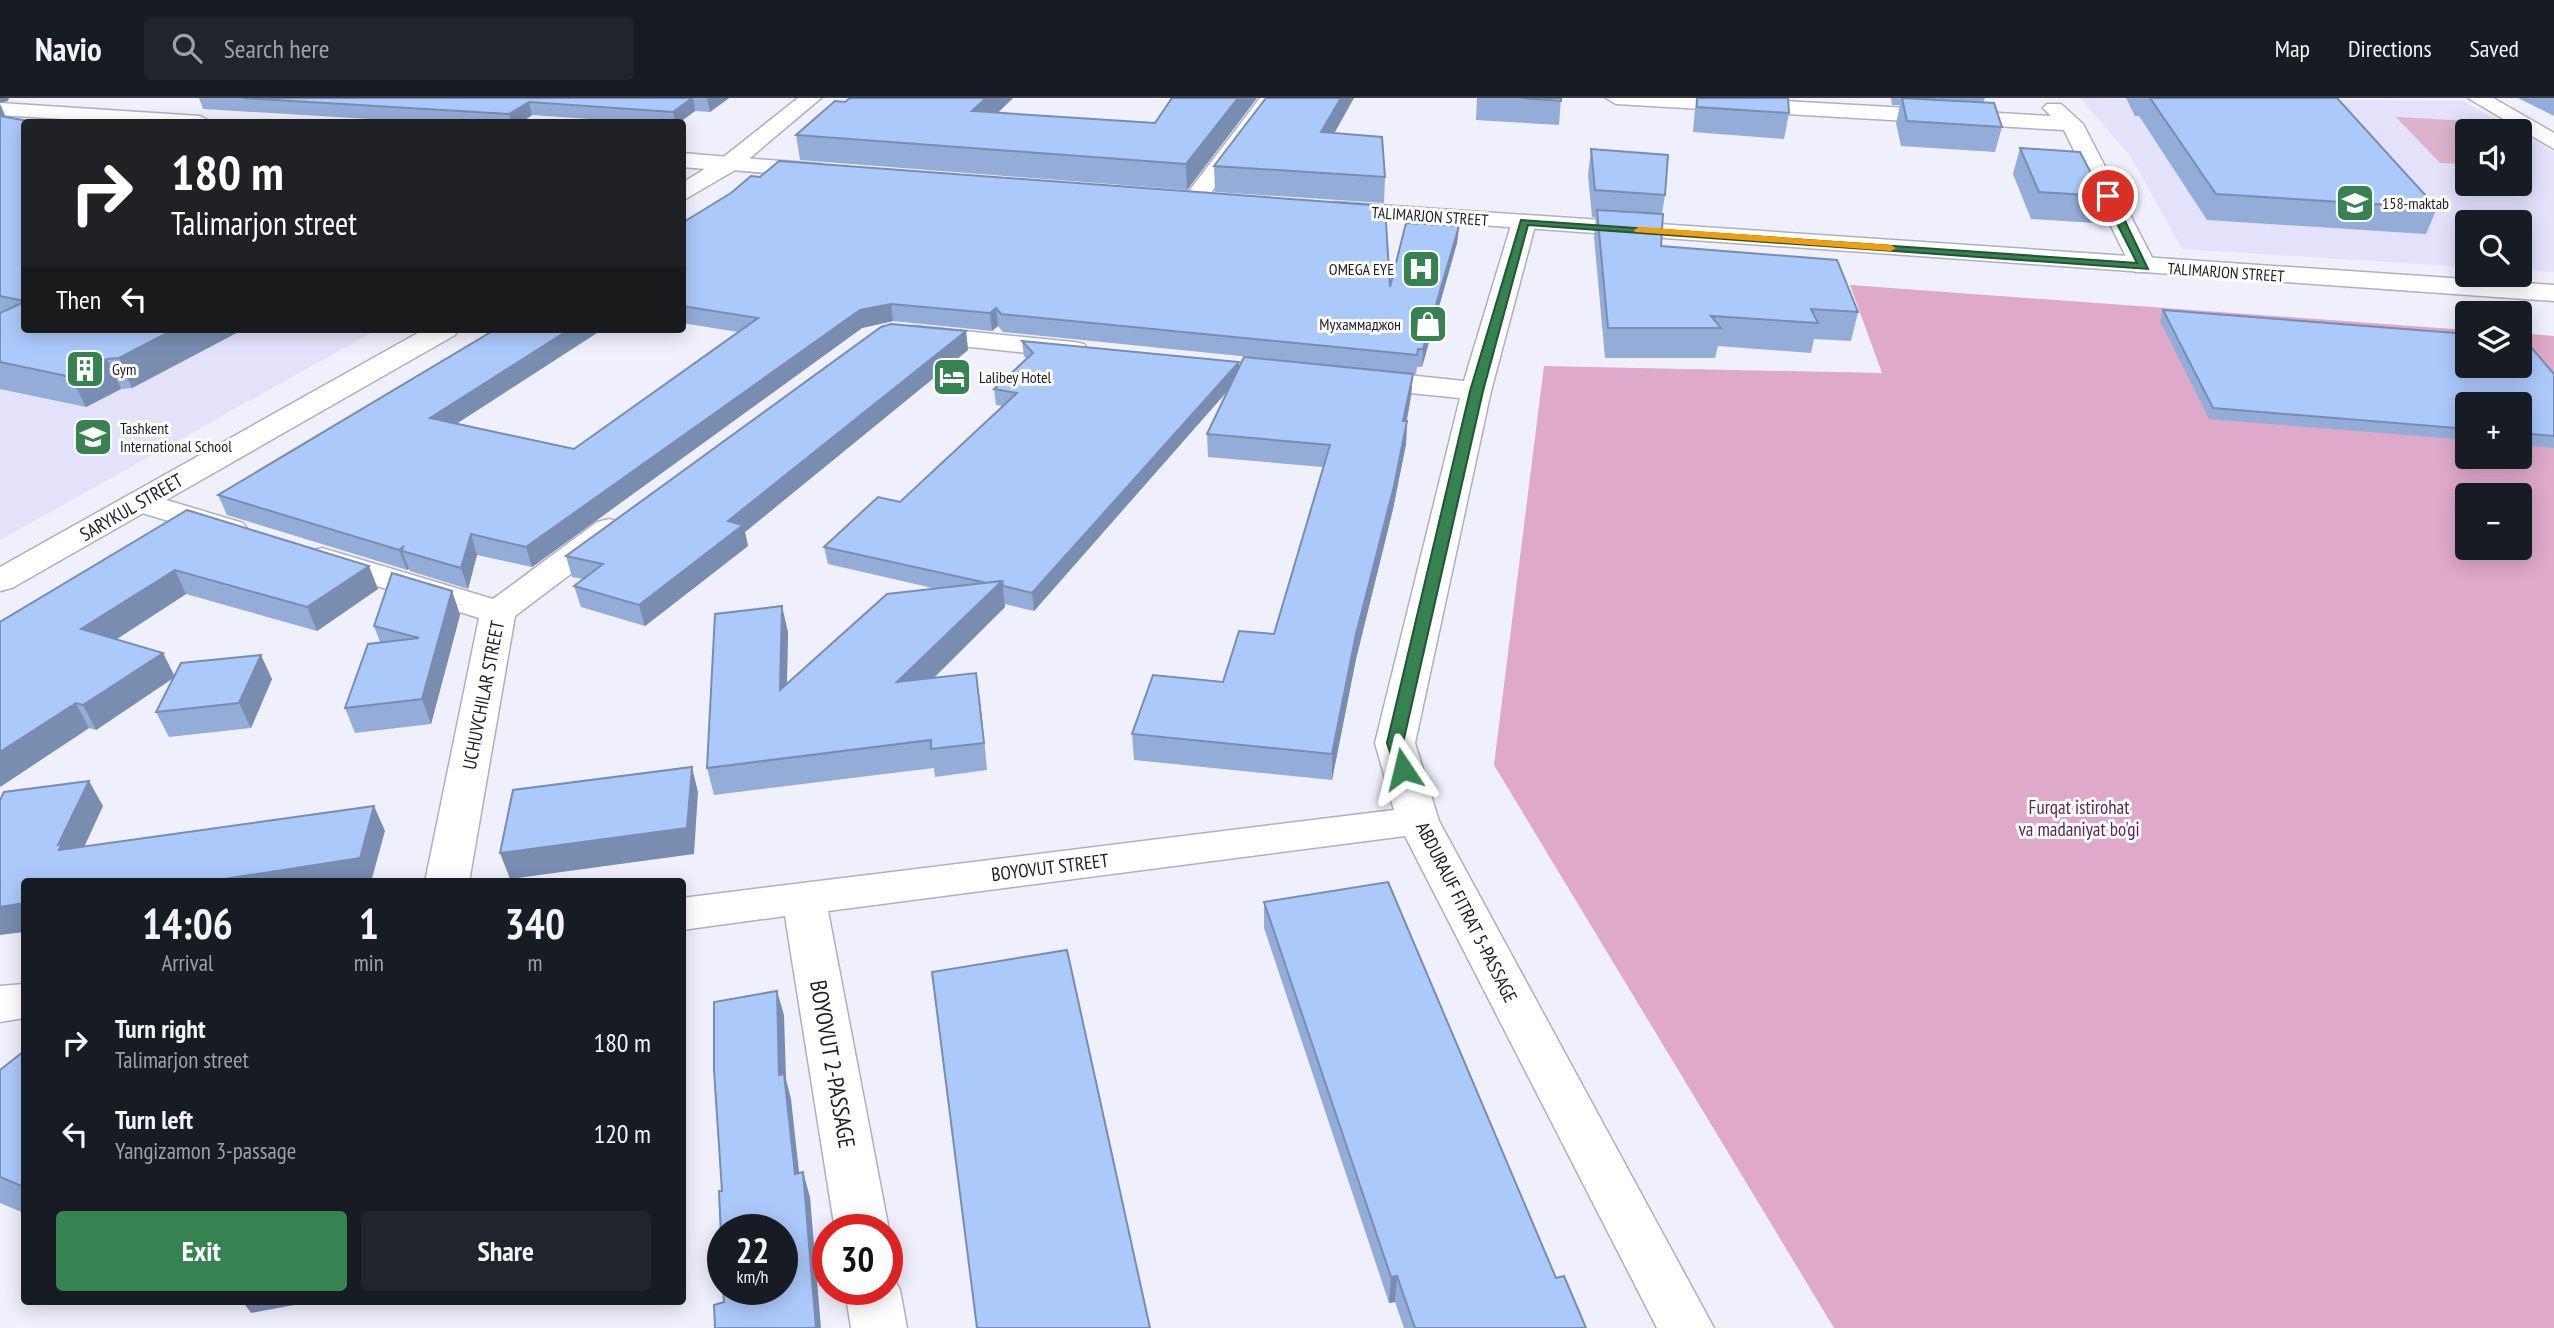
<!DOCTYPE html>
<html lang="en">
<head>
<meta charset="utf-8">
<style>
	body { margin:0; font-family:"PT Sans Narrow",sans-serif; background:#20242c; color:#f1f3f6; height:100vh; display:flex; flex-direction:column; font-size:26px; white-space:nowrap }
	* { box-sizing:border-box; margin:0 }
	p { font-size:23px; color:#9ea1a6 }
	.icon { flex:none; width:38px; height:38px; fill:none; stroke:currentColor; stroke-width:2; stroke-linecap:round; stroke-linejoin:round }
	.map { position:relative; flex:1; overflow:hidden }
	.side { position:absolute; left:21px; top:780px; width:665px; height:427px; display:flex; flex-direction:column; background:#171b24; border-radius:7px; box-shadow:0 4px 18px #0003 }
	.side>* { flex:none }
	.hud { position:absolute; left:21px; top:21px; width:665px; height:214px; border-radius:7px; box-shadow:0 4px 18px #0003; background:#202124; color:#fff; overflow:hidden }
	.tools { position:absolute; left:2455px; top:21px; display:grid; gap:14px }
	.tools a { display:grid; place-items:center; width:77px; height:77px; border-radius:7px; background:#171b24; box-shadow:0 4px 18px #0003; font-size:35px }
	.speed { position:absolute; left:707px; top:1116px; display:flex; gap:14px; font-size:35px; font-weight:700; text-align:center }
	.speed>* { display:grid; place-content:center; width:91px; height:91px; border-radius:50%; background:#171b24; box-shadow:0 4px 18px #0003; line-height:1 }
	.speed small { font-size:18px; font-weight:400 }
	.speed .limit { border:10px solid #d22; background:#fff; color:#111 }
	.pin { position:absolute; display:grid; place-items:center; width:60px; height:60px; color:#fff; margin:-30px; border:4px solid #fff; border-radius:50%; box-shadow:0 2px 7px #0007 }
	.me { position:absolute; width:77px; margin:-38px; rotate:350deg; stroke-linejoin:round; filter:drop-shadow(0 0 5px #0008) }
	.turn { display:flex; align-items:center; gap:24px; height:147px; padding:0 35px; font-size:32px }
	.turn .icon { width:91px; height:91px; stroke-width:2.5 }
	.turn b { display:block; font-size:49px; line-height:60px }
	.then { display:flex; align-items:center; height:66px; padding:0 35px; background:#0003; gap:14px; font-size:26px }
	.eta { display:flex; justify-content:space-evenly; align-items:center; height:119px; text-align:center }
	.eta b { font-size:42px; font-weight:800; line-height:49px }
	.cta { display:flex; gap:14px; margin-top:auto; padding:14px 35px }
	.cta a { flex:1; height:80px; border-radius:7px; background:#368250; color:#fff; font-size:28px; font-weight:800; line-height:80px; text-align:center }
	.cta a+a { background:#20242c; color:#f1f3f6 }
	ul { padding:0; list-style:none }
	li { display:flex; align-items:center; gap:21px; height:91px; padding:0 35px }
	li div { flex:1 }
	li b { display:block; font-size:26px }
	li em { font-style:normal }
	header { display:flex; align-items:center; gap:42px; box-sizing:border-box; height:98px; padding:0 35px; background:#171b24; border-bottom:2px solid #363941 }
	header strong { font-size:33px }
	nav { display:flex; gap:38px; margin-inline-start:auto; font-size:24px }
	.search { width:490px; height:63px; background:#20242c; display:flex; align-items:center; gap:18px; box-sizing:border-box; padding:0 24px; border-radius:7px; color:#9ea1a6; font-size:26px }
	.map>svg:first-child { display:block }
</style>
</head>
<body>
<header>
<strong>Navio</strong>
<div class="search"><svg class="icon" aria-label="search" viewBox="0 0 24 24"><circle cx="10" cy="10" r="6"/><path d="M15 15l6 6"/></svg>Search here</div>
<nav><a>Map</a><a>Directions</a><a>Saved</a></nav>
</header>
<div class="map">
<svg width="2554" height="1230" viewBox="0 0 2554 1230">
	<rect width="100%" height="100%" fill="#f0f0fd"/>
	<!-- built -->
	<g fill="#e3e2fa">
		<polygon points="2080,0 2463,3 2517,33 2468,33 2468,86 2520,86 2520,35 2554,54 2554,174 2520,172 2520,124 2468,124 2467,169 2182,151 2131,59"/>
		<polygon points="24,231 378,231 0,442 0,234"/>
	</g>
	<!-- green -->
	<polygon fill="#dbb3cb" points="2396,19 2470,23 2481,33 2468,33 2467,66 2440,65"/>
	<!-- forest -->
	<path fill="#dfa9ca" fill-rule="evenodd" d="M1850,187L2467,232L2468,268H2520V235L2554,238V1230H1834L1494,667L1544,268L1882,275ZM2468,306H2520V359H2468ZM2468,397H2520V450H2468Z"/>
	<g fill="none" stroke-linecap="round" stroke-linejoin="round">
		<!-- minor casing -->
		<g stroke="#b0afbf" stroke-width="3">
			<g id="minor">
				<polygon points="1260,0 1281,0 1202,107 1186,107 1182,102 1186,97"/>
				<polygon points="1606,0 1727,0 2051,18 2043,10 2047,6 2061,6 2083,26 2157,169 2153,174 2135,174 2131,169 2064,32 1616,6"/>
				<polygon points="2468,0 2493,0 2554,35 2554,51"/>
				<polygon points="0,5 200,18 211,24 109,24 0,17"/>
				<polygon points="682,55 729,59 740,66 729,73 682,69"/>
				<polygon points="1524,117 1533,119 1536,124 1491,293 1415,645 1439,723 1714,1230 1657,1230 1405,738 828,813 889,1132 887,1135 887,1132 835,1132 785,818 682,832 682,800 1394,712 1375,645 1460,300 1360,290 1350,287 1346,281 1350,275 1360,272 1464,283 1512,124 1515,119"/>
				<polygon points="914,228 1074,244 1084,246 1088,252 1084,258 1074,260 904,242 900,236 904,230"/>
				<polygon points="140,394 243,425 248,432 243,439 231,442 129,411 124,404 129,397"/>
				<polygon points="609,421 621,424 626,431 621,438 515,518 469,784 425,784 479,520 310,467 305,460 310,453 322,450 493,501 597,424"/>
				<polygon points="24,886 24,920 0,924 0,888"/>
				<polygon points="887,1173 891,1175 900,1192 907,1230 851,1230 845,1192 887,1192"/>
			</g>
		</g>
		<!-- tertiary casing -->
		<g stroke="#b0afbf" stroke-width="3">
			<g id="tertiary">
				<polygon points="729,59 821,66 832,73 821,80 721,71 718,66 721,61"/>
				<polygon points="1335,104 2554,187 2554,203 1326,116 1323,111 1326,106"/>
			</g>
		</g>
		<!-- secondary casing -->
		<g stroke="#b0afbf" stroke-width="3">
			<g id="secondary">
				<polygon points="798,0 821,0 737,71 682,103 682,85 721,61"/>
				<polygon points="425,231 459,231 455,237 12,490 0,493 0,469"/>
			</g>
		</g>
		<!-- minor -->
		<use href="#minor" fill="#fff" fill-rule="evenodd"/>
		<!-- tertiary -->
		<use href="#tertiary" fill="#fff" fill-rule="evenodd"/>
		<!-- secondary -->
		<use href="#secondary" fill="#fff" fill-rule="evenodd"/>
	</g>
	<!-- wall -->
	<g fill="#94add8">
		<polygon points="199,0 729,0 710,14 695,13 680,24 633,24 532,17 522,24 420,24 203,11"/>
		<polygon points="850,0 1013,0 997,15 1155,25 1172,0 1257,0 1187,92 800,62 796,37"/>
		<polygon points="1477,0 1561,0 1559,27 1476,22"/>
		<polygon points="1696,0 1788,0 1789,15 1784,41 1693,34"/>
		<polygon points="1891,0 1985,0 1983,5 2002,29 1995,54 1901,48 1896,25 1900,7 1892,7"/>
		<polygon points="2126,0 2337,0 2437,110 2426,136 2207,122 2139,18 2135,18"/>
		<polygon points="2518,0 2554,0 2554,18"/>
		<polygon points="0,6 6,20 34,24 24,231 244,231 132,290 121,291 86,309 0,291"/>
		<polygon points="1334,35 1385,79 1384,105 1215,94 1214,68"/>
		<polygon points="2020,50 2103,98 2095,125 2031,121 2013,76"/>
		<polygon points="1591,51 1665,97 1662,116 1661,148 1858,214 1851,243 1814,241 1811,255 1718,248 1715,260 1605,260 1594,139 1596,120 1592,119 1588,77"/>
		<polygon points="682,125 1390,189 1459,128 1457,145 1422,269 1417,269 1416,276 1003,234 998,228 992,233 893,223 862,230 532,469 477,457 468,491 410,473 409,471 407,472 227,417 218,397 603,231 457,325 574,351 738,234 682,225"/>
		<polygon points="2163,212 2554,276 2554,350 2520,347 2520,306 2468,306 2468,342 2209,321 2160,223"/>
		<polygon points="966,233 968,252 745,434 748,448 645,528 581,509 574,488 583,481 572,479 566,458"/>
		<polygon points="1022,243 1239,269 1413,276 1411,298 1407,323 1406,346 1393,411 1356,561 1332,682 1134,662 1132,636 1223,584 1274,536 1323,369 1208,359 1207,336 1227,293 1034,513 1005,506 1005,509 934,580 980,602 987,672 935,679 934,670 714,697 707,670 788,534 787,585 937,491 828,466 824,449 900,404 1003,308 996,307 994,291 1027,261 1024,258"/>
		<polygon points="187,412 378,491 317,533 186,496 116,541 163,555 174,578 272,581 251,630 169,639 156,614 173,580 96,632 89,630 0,689"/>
		<polygon points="452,493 460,517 431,626 355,635 345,610 380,544 374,528"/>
		<polygon points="1264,804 1556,1180 1586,1230 1404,1230 1395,1204 1389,1205 1264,830"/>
		<polygon points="24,953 24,1115 0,1105 0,972"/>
	</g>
	<!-- shaded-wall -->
	<g fill="#788db0">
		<polygon points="0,0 9,0 8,3 0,5"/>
		<polygon points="692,0 693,0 695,13 680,24 675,24 673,14"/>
		<polygon points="707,0 729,0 710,14"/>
		<polygon points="986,0 1013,0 974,38 972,13"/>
		<polygon points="1238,0 1257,0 1187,92 1186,66"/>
		<polygon points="1341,0 1354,0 1321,59 1321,34"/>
		<polygon points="529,4 532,17 522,24 511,24 509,16"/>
		<polygon points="0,6 6,20 0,34"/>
		<polygon points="1459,128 1457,145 1422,269 1423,251"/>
		<polygon points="891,206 893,223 862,230 532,469 526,449 860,212"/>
		<polygon points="996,210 998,228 992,233 990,215"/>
		<polygon points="175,231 244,231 132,290 119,260"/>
		<polygon points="570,231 603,231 436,339 430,320"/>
		<polygon points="966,233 968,252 745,434 748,448 645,528 639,507 728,423"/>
		<polygon points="107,261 121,291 86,309 71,279"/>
		<polygon points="1239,264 1239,280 1034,513 1032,495"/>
		<polygon points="1413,276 1411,298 1402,346 1403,323"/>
		<polygon points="1407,323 1406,346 1393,411 1356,561 1332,682 1332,656 1356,536"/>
		<polygon points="471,436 477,457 468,491 461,470"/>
		<polygon points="403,449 402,453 409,471 407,472 399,452"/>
		<polygon points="369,468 378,491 317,533 307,509"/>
		<polygon points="175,472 186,496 94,556 81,531"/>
		<polygon points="1002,483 1005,509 902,611 897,584"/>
		<polygon points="452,493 460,517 431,626 422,601"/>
		<polygon points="782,508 788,534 786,619 780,592"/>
		<polygon points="163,555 175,579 96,632 83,607"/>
		<polygon points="261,557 272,581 251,630 239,605"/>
		<polygon points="976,575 980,602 987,672 984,645"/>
		<polygon points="76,605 89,630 0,689 0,654"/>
		<polygon points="692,669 698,694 694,756 510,781 500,755"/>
		<polygon points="89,683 103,708 75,769 59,752 58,747"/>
		<polygon points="374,708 385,733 371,784 205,784"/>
		<polygon points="24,805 24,834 0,837 0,809"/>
		<polygon points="777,893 784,917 786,981 791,1001 802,1101 795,1076 779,977"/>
		<polygon points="803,1074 810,1099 821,1230 816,1230"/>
		<polygon points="1397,1178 1395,1204 1389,1205 1391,1179"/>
		<polygon points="243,1204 310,1204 251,1215"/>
	</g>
	<!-- building -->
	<g fill="#acc9fb" stroke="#788db0" stroke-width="2">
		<polygon points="243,0 692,0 673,14 529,4 509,16"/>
		<polygon points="850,0 986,0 972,13 1155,25 1172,0 1238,0 1186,66 796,37 835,3 845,4"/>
		<polygon points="1266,0 1341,0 1321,34 1382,39 1385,79 1214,68"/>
		<polygon points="1522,0 1561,0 1561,3"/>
		<polygon points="1697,0 1788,0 1789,15 1697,9"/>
		<polygon points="1902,0 1994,5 2002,29 1907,23"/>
		<polygon points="2150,0 2337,0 2437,110 2216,96"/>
		<polygon points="0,18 34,24 24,24 24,77 22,78 24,79 24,203 0,198"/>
		<polygon points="2020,50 2080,54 2103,98 2039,94"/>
		<polygon points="1591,51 1668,57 1665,97 1595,92"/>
		<polygon points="779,63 1385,108 1390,189 1406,125 1459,128 1423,251 1418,251 1417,257 1001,216 996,210 990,215 891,206 860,212 526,449 471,436 461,470 402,453 403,449 399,452 218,397 496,231 570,231 430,320 574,351 758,220 682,208 682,125 731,95 751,78 760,79"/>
		<polygon points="1597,112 1663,116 1661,148 1837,162 1858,214 1811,211 1818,225 1711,218 1721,230 1608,230"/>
		<polygon points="24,204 24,231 175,231 119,260 107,261 71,279 0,264 0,215"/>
		<polygon points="2163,212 2468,236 2468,268 2520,268 2520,240 2523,240 2554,276 2554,338 2520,335 2520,306 2468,306 2468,331 2213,310"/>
		<polygon points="891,226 966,233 728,423 743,427 639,507 574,488 603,466 566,458 881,229"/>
		<polygon points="1022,243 1239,264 1032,495 1003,488 1002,483 987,485 824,449 878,399 900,404 1017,295 994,291 1033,255"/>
		<polygon points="1244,259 1413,276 1403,323 1407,323 1394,388 1356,536 1332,656 1132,636 1153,577 1223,584 1239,533 1274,536 1330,347 1207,336"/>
		<polygon points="187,412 369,468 307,509 175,472 81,531 163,555 83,607 76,605 0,654 0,524"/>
		<polygon points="392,475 452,493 422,601 345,610 368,546 419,540 374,528"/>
		<polygon points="1002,483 897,584 976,575 984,645 931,651 931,642 707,670 715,516 782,508 780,592 887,496"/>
		<polygon points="261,557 239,605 156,614 181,565"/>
		<polygon points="692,669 687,730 500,755 513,692"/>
		<polygon points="89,683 58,747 62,746 59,752 374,708 360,760 205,784 24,784 24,805 0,809 0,702 4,694"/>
		<polygon points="1388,784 1556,1180 1564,1178 1586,1230 1415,1230 1397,1178 1391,1179 1264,804"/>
		<polygon points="1067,852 1150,1230 977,1230 932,874"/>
		<polygon points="777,893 779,977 784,976 795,1076 803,1074 816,1230 715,1230 714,1207 724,1204 723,1192 782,1192 782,1132 723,1132 723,1183 719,1093 722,1093 714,972 714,904"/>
		<polygon points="24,953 24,1089 0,1079 0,972"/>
	</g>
	<!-- route -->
	<polygon fill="#368250" stroke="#235434" stroke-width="2" points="2108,95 2113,98 2148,171 1528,127 1483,293 1403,645 1411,671 1403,676 1397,675 1387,645 1470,293 1521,122 2137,165 2103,98"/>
	<!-- slow -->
	<polygon fill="#f59e0b" points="1639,129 1891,147 1896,150 1891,153 1635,134 1634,132"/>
	<!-- icons -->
	<defs>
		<g id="school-square" transform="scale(2.0125)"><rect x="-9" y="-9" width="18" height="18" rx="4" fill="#368250" stroke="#fff"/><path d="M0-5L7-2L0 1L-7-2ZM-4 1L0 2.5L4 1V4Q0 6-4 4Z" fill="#fff"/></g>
		<g id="hospital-square" transform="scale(2.0125)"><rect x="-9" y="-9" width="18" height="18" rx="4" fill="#368250" stroke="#fff"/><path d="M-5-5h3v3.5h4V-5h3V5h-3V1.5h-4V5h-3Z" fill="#fff"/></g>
		<g id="shop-square" transform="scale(2.0125)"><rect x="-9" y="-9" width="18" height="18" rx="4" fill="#368250" stroke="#fff"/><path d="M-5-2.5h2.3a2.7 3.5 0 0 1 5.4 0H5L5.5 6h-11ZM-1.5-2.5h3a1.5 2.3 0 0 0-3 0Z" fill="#fff"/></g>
		<g id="building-square" transform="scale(2.0125)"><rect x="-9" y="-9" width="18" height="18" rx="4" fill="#368250" stroke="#fff"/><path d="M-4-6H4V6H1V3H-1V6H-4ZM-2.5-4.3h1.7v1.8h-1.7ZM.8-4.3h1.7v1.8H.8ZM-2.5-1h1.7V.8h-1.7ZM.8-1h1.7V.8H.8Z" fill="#fff"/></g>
		<g id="hotel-square" transform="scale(2.0125)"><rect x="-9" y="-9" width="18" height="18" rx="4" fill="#368250" stroke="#fff"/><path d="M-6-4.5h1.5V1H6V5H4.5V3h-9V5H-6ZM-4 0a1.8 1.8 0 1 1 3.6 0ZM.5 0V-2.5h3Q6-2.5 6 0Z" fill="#fff"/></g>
	</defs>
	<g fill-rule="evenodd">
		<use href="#school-square" x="2355" y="105"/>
		<use href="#hospital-square" x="1421" y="171"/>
		<use href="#shop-square" x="1428" y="226"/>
		<use href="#building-square" x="85" y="271"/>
		<use href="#hotel-square" x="952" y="279"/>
		<use href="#school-square" x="93" y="339"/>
	</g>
	<g text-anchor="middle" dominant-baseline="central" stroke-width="6" stroke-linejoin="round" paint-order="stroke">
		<!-- far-poi labels -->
		<g font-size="16" fill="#1d1c22" stroke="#fff" text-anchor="start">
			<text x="2382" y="105">158-maktab</text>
			<text x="1394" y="171" text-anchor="end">OMEGA EYE</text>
			<text x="1401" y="226" text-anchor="end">Мухаммаджон</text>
			<text x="112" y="271">Gym</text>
			<text x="979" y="279">Lalibey Hotel</text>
			<text x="120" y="330">Tashkent<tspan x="120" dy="18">International School</tspan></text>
		</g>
		<!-- far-street labels -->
		<g font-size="16" fill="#1d1c22" stroke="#fff">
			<text transform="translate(1430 118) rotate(4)">TALIMARJON STREET</text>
			<text transform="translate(2226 174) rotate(4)">TALIMARJON STREET</text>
		</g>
		<!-- street labels -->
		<g font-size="19" fill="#1d1c22" stroke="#fff">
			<text transform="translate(131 409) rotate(-30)">SARYKUL STREET</text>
			<text transform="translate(483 597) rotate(-79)">UCHUVCHILAR STREET</text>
			<text transform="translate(1050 769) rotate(-7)">BOYOVUT STREET</text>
			<text transform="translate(1467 814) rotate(63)">ABDURAUF FITRAT 5-PASSAGE</text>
		</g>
		<!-- park labels -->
		<g font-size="19" fill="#62234e" stroke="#fff">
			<text x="2079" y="709">Furqat istirohat<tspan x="2079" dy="22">va madaniyat bo'gi</tspan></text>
		</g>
		<!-- near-street labels -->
		<g font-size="23" fill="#1d1c22" stroke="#fff">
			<text transform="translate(833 966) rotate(80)">BOYOVUT 2-PASSAGE</text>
		</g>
	</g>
</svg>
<div class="tools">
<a><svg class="icon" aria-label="sound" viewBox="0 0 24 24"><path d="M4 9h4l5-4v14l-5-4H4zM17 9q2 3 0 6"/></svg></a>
<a><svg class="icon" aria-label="search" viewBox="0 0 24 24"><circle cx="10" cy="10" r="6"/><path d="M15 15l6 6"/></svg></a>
<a><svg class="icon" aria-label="layers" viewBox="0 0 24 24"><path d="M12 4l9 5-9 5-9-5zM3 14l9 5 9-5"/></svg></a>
<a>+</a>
<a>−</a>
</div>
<div class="speed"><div>22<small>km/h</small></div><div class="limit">30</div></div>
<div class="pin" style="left:2108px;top:98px;background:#d93025"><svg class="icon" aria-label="arrive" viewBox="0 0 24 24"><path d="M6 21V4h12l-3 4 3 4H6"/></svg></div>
<svg class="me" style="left:1403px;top:671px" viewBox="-20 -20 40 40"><path d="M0-17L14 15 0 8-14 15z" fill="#368250" stroke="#fff" stroke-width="4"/></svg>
<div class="hud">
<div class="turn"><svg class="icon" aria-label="right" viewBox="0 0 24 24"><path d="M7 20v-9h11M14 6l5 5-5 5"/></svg><div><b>180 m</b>Talimarjon street</div></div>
<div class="then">Then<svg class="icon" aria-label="left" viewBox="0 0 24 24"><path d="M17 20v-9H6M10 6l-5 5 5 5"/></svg></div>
</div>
<section class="side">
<div class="eta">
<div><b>14:06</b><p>Arrival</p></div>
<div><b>1</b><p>min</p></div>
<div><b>340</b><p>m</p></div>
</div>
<ul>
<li><svg class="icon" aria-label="right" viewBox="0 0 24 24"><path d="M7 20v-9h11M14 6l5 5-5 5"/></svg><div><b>Turn right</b><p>Talimarjon street</p></div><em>180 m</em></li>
<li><svg class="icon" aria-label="left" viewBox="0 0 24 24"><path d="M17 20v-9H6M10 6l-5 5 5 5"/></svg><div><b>Turn left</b><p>Yangizamon 3-passage</p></div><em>120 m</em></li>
</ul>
<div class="cta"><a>Exit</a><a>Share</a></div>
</section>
</div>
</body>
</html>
